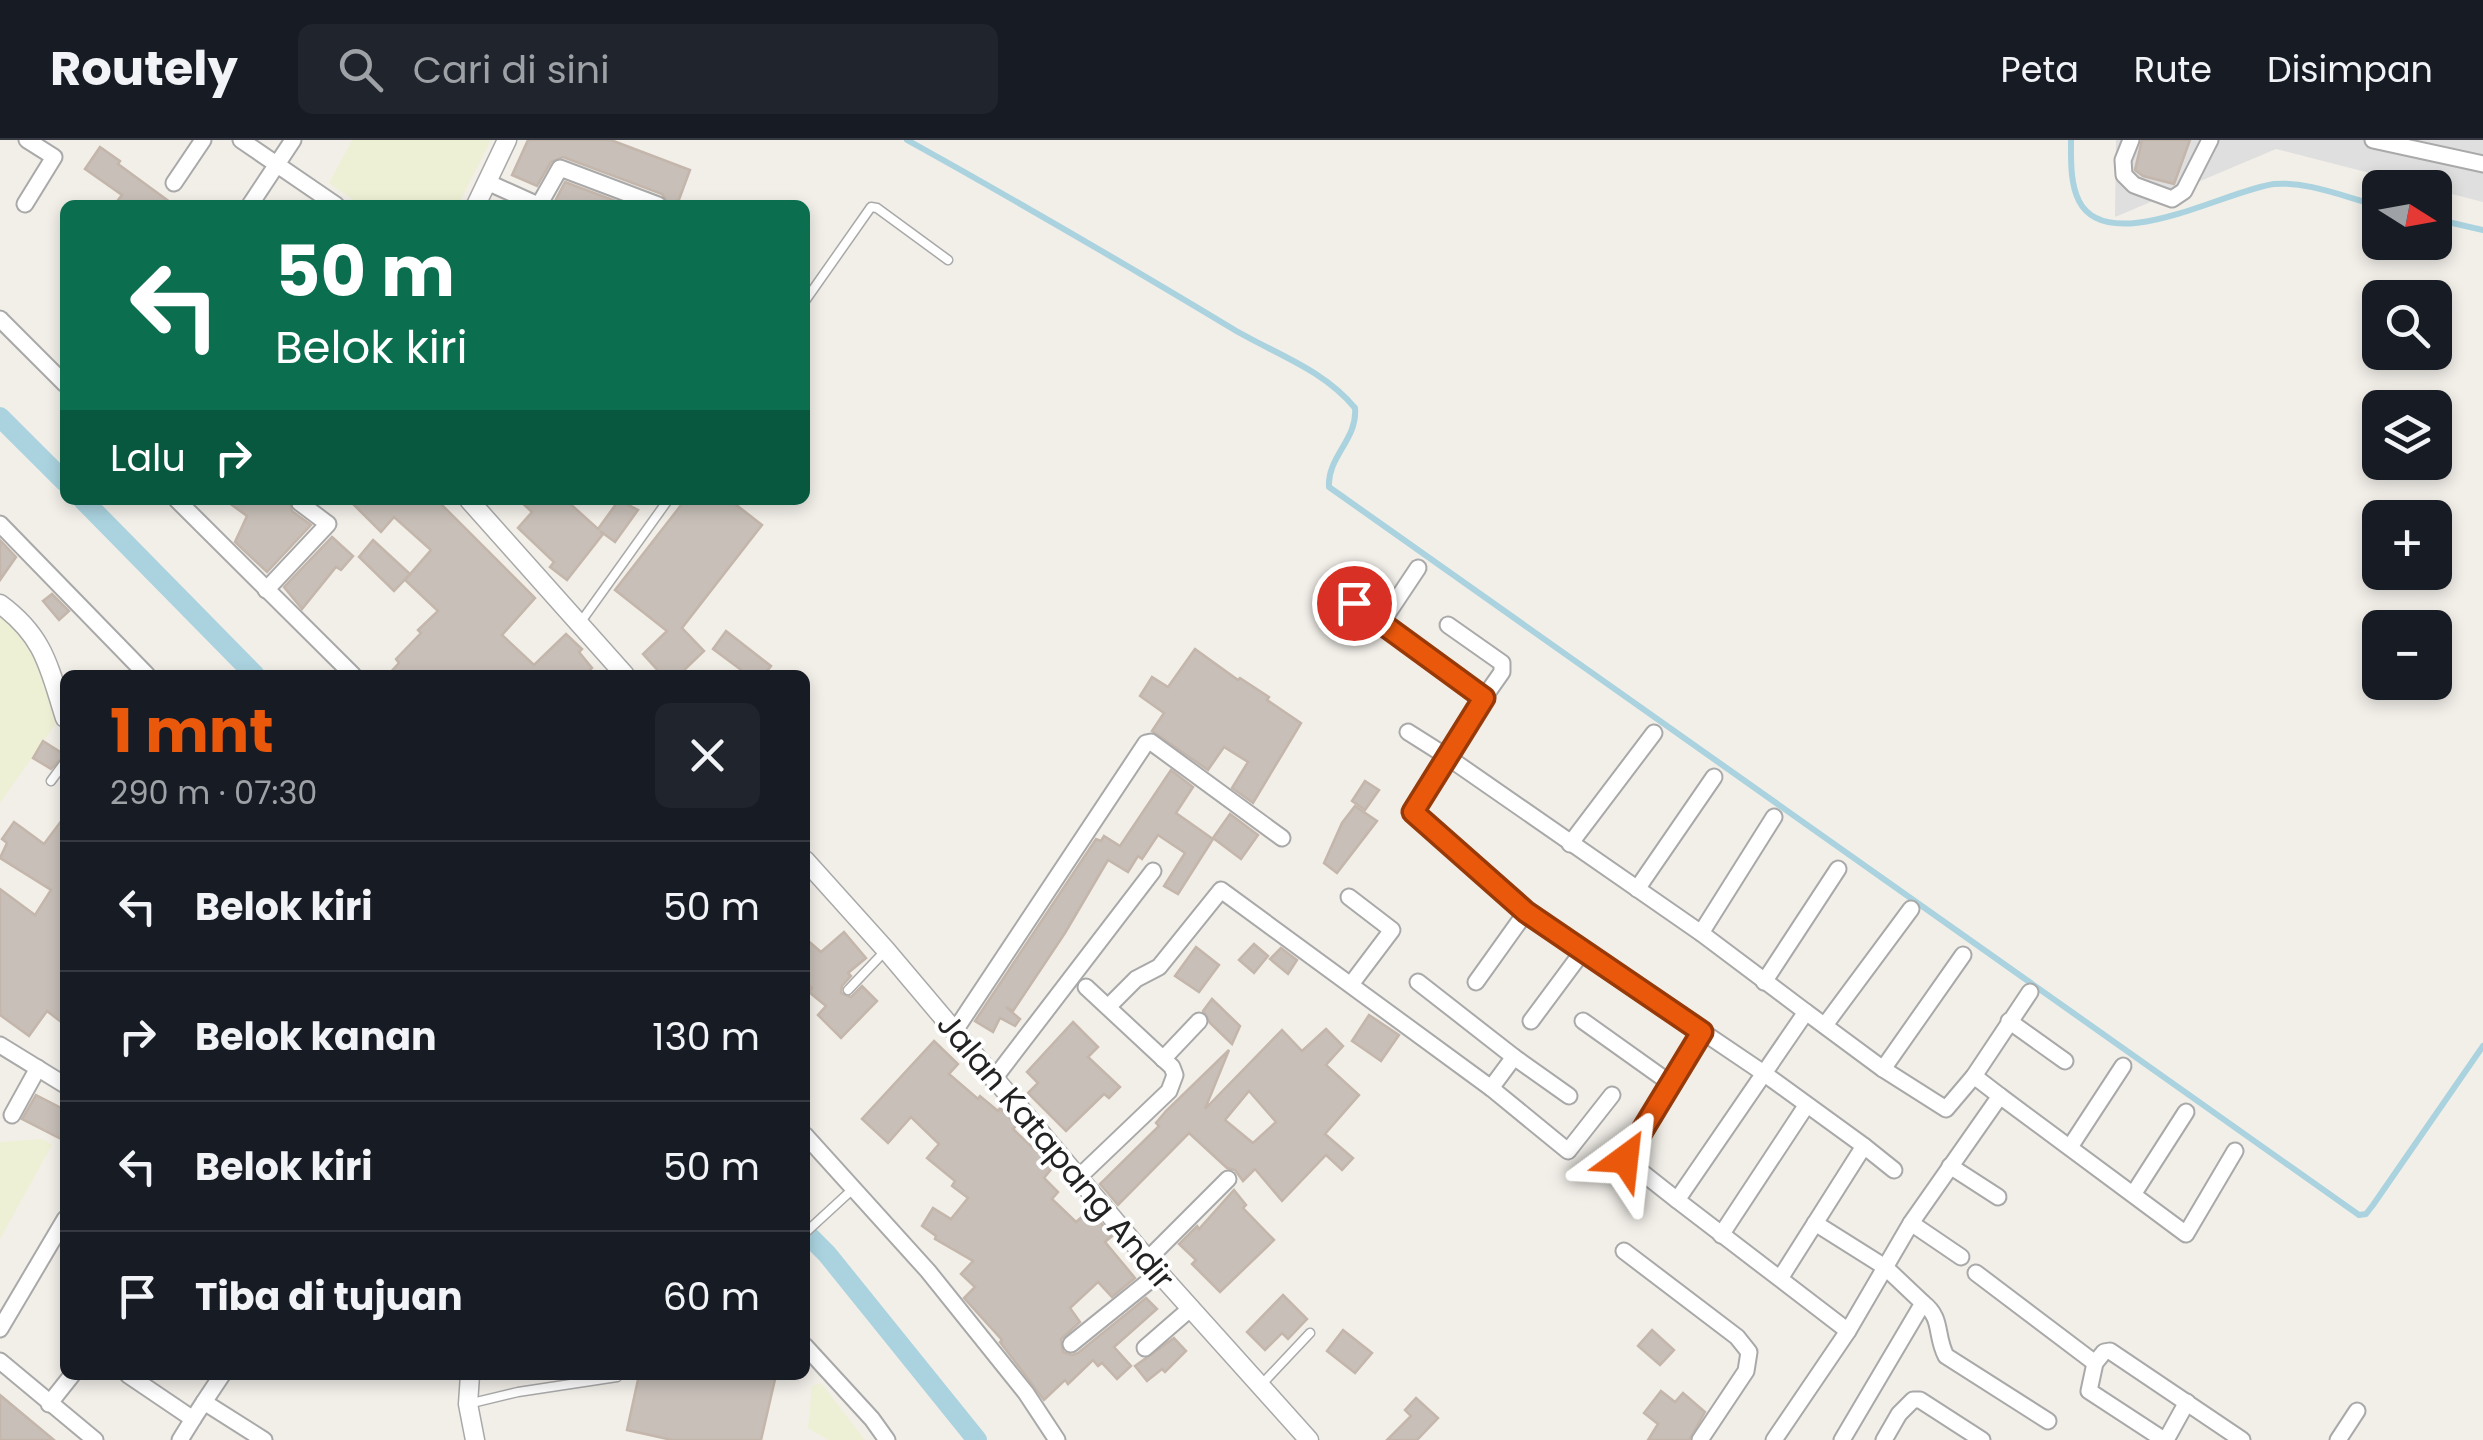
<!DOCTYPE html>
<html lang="id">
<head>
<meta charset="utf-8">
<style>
	body { margin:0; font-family:Poppins,sans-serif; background:#20242c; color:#f1f3f6; height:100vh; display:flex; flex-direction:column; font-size:38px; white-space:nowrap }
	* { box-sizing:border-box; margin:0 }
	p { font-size:32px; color:#9ea1a6 }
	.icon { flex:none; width:55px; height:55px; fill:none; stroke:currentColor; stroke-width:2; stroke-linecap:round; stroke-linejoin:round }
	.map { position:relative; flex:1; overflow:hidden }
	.drawer { position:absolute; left:60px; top:530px; width:750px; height:710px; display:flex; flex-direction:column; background:#171b24; border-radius:15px; box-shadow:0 5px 15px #0003 }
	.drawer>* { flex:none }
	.top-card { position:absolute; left:60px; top:60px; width:750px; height:305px; border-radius:15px; box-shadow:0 5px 15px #0003; background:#0b6e4f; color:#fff; overflow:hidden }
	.needle { width:65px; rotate:101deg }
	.fabs { position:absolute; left:2362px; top:30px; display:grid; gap:20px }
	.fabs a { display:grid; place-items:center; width:90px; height:90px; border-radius:15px; background:#171b24; box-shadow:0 5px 15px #0003; font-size:50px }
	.pin { position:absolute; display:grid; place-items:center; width:85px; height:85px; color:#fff; margin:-42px; border:5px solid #fff; border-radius:50%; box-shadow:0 2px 10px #0007 }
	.me { position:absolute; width:110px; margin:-55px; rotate:30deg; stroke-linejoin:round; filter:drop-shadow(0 0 8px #0008) }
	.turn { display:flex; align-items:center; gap:35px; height:210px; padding:0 50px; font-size:45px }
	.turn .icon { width:130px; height:130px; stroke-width:2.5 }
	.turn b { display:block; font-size:70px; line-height:85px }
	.then { display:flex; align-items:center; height:95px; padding:0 50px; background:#0003; gap:20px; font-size:38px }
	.round { display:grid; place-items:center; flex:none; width:105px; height:105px; border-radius:15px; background:#20242c }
	.head { display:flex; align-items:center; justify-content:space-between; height:170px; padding:0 50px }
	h1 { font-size:60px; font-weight:700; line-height:75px; color:#ea580c }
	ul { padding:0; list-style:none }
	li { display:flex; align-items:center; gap:30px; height:130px; padding:0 50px; border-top:2px solid #363941 }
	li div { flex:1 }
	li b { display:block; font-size:38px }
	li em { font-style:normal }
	header { display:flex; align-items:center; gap:60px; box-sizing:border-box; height:140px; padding:0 50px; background:#171b24; border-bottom:2px solid #363941 }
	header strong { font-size:48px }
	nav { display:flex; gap:55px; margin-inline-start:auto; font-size:35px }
	.search { width:700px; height:90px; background:#20242c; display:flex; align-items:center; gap:25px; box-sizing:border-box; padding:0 35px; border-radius:15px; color:#9ea1a6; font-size:38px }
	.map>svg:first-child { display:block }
</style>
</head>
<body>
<header>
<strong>Routely</strong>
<div class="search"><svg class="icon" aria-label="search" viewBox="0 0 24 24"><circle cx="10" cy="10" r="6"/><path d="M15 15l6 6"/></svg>Cari di sini</div>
<nav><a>Peta</a><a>Rute</a><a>Disimpan</a></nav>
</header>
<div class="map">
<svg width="2483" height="1300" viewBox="0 0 2483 1300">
	<rect width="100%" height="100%" fill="#f2efe9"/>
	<!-- residential -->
	<polygon fill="#e0dfdf" points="2116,0 2483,0 2483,62 2276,9 2115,77"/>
	<!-- farmland -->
	<g fill="#eef0d5">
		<polygon points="352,0 491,0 458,65 360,65 329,43"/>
		<polygon points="0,471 37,507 59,579 0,663"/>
		<polygon points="42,999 52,1005 0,1099 0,1002"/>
		<polygon points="821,1243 865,1300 828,1300 808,1288 812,1246"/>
	</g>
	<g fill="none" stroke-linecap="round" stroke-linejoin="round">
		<!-- stream -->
		<g stroke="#aad3df" stroke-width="6">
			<path d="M907,0C1017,61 1125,124 1233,189C1275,214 1323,229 1355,268C1358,299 1327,317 1329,347L2359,1075L2366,1074L2373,1065L2483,906"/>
			<path d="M2071,0C2071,20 2070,43 2079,61C2108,118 2227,50 2274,44C2308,41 2347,58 2380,66"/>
			<polyline points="2435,79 2483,90"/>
		</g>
		<!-- canal -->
		<g stroke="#aad3df" stroke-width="20">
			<polyline points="0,277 65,342"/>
			<polyline points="83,360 255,535"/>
			<polyline points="805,1092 827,1114 977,1300"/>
		</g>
	</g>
	<!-- building -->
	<g fill="#c7bfb8" stroke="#c4b6ab" stroke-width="2.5" fill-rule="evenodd">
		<polygon points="528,0 611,0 690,30 677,65 669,65 662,54 563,17 551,22 537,46 512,35"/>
		<polygon points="2142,0 2190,0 2174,44 2143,36 2135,30"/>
		<polygon points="100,7 120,21 118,24 174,65 114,65 122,55 85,29"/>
		<polygon points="565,42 626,65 553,65"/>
		<polygon points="225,360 289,360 292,371 311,385 267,432 235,402 247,376"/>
		<polygon points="349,360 437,360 535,458 502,495 534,525 566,494 582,509 579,512 592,528 585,535 388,535 399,523 396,519 421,493 418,490 438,471 405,440 431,410 394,377 381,392"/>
		<polygon points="519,360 566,360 598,389 619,360 638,370 615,402 600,391 603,394 567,440 550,427 554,422 518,388 532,372"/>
		<polygon points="685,360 730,360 762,385 682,488 704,511 679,535 662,535 643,514 667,491 615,450"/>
		<polygon points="332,397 353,416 341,430 336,427 302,469 284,447"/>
		<polygon points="0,400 16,417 0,440"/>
		<polygon points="373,400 410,434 394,451 359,417"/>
		<polygon points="52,454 69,471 59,480 43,461"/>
		<polygon points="726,491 771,526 764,535 748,535 713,509"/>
		<polygon points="1195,509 1238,540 1240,538 1269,557 1267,560 1301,583 1253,663 1232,648 1248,622 1224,607 1208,630 1152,591 1164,573 1140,556 1152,537 1168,547"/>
		<polygon points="43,601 65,615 51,629 33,618"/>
		<polygon points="1171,630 1193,647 1176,673 1213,699 1178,754 1164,746 1185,713 1158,695 1142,719 1138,716 1128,732 1108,720 1065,793 1013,871 1006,867 1020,879 1015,886 1000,878 993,892 975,881 1096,699 1101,701 1104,696 1120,706"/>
		<polygon points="1365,641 1379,650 1365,670 1352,661"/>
		<polygon points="1355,666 1377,681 1337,733 1324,723 1342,683"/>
		<polygon points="1230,674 1258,695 1241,719 1213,698"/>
		<polygon points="65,676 65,885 47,871 29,896 0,875 0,749 35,775 51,750 0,718 7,703 2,699 14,682 44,704"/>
		<polygon points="844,792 866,818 848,833 851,836 842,846 841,853 851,857 862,846 877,861 841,898 818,875 826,866 809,852 812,848 805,842 805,798 821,812"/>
		<polygon points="1254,804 1268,816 1254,833 1239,820"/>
		<polygon points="1196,807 1219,825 1199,852 1175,836"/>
		<polygon points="1281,808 1297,820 1288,834 1270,819"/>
		<polygon points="1212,859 1240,886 1232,904 1210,883 1203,871"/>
		<polygon points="1369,875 1399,895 1381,921 1352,901"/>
		<polygon points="1073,882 1098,907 1088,917 1120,947 1109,958 1104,954 1066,991 1028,953 1038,943 1027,932"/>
		<path d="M1326,889L1343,906L1326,925L1359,955L1325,994L1353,1018L1342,1030L1326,1015L1282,1061L1255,1029L1243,1041L1235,1030L1227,1028L1189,993L1118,1065L1100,1044L1159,986L1156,983L1166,971L1229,910L1205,969L1282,890L1302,911ZM1249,951L1276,982L1253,1003L1225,980Z"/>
		<polygon points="934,901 958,924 949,934 978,959 980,956 998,971 1000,968 1017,985 1013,989 1053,1027 1044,1038 1058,1052 1052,1059 1076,1082 1090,1070 1112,1096 1105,1102 1135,1138 1112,1157 1098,1142 1070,1168 1080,1182 1061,1199 1063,1212 1072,1215 1078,1213 1146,1158 1157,1169 1114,1207 1131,1226 1117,1239 1102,1223 1098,1226 1093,1220 1068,1244 1065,1240 1044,1260 1000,1202 1002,1200 964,1158 975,1147 961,1134 973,1121 935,1099 936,1096 922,1086 933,1068 951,1079 968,1058 952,1046 955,1041 927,1018 939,1004 911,977 888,1003 862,979"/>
		<polygon points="36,955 65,970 65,1001 22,979"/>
		<polygon points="1234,1050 1246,1065 1243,1068 1274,1100 1220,1152 1192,1124 1196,1120 1179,1104 1197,1086 1199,1089"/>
		<polygon points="1283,1155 1307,1179 1288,1199 1282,1193 1265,1210 1247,1192"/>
		<polygon points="1343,1190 1372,1213 1355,1233 1327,1211"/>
		<polygon points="1652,1190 1674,1210 1660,1225 1638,1206"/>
		<polygon points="1174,1198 1186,1211 1165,1232 1162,1229 1147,1241 1135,1226"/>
		<polygon points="639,1235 776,1235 761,1300 672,1300 627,1290"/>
		<polygon points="1661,1251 1675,1262 1683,1253 1705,1272 1689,1300 1648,1300 1658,1284 1644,1273"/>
		<polygon points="0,1255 54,1300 0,1300"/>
		<polygon points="1416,1258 1438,1278 1417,1300 1387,1300 1411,1276 1405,1270"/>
	</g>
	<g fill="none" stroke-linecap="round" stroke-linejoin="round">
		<!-- service casing -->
		<g stroke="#a9a9a9" stroke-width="11">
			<g id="service">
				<polyline points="805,161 871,67 877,68 948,120"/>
				<polyline points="580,483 668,360"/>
				<polyline points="51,641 65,622"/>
				<polyline points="848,850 886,810"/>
				<polyline points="805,1093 854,1048"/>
				<polyline points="1262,1244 1310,1193"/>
				<polyline points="468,1264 518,1252 617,1237"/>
			</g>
		</g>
		<!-- minor casing -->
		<g stroke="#a9a9a9" stroke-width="19">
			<g id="minor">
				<polyline points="241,0 336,65"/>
				<polyline points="2131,0 2123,20 2124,35 2134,45 2172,59 2184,51 2210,0"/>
				<polyline points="2373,0 2483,24"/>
				<polyline points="487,42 538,65"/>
				<polyline points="174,43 203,0"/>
				<polyline points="25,64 54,17 27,0"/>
				<polyline points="250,65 293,0"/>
				<polyline points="539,65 560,28 658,65"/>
				<polyline points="0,179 65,244"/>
				<polyline points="177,360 353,535"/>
				<polyline points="0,384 147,535"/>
				<polyline points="266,450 328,384 300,363 301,360"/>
				<polyline points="1354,463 1483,559 1446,616 1701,793 1806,872 1677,1060 1848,1191"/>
				<polyline points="1382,482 1418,428"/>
				<polyline points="1448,485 1502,523 1502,532 1483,559"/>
				<polyline points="1408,592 1446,616 1413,672 1526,772 1583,811"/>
				<polyline points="1570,704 1654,593"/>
				<polyline points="1637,749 1714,637"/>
				<polyline points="1349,757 1392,790 1352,843"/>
				<polyline points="1701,793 1774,677"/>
				<polyline points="1418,842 1514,917"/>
				<polyline points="1476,842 1526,772"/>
				<polyline points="1764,842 1838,729"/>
				<polyline points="1108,867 1136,839 1159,827 1221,750 1491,948 1568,1011 1612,955"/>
				<polyline points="1806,872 1883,929 1946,969 1974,936 2030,852"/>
				<polyline points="1531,881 1583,811 1762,932 1864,1006 1781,1137"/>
				<polyline points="1583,881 1670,943 1625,1019 1677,1060"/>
				<polyline points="2009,881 2065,921"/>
				<polyline points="1825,885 1911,769"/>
				<polyline points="954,892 1146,603 1151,602 1282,698"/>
				<polyline points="0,905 65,945"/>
				<polyline points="1163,919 1199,881"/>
				<polyline points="1883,929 1963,815"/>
				<polyline points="993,940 1153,731"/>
				<polyline points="1670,943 1702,892"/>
				<polyline points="1491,948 1514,917 1569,956"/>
				<polyline points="2000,956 2186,1094 2235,1011"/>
				<polyline points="12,975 38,928"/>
				<polyline points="805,995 928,1131 1026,1253 1057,1300"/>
				<polyline points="1864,1006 1894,1030"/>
				<polyline points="2070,1007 2123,926"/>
				<polyline points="1950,1026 1998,1057"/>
				<polyline points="1080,1036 1169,951 1175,935 1172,927 1086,847"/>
				<polyline points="2134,1053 2186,972"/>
				<polyline points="1815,1083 1885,1127 1923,1163 1842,1300"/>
				<polyline points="1911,1083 1961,1117"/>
				<polyline points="1721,1095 1806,966"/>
				<polyline points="1624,1111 1737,1197 1749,1212 1746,1231 1700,1300"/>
				<polyline points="1148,1119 1228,1039"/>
				<polyline points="1976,1133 2095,1223"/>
				<path d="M1923,1163C1943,1178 1935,1195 1946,1216L2048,1281"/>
				<polyline points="0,1189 65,1079"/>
				<polyline points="1071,1204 1159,1133"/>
				<polyline points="805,1206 872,1279 887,1300"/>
				<polyline points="1145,1208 1191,1168"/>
				<polyline points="0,1221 95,1300"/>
				<polyline points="128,1235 193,1279 204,1262 264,1300"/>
				<polyline points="204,1262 222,1235"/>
				<polyline points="49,1264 72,1235"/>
				<polyline points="180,1300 193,1279"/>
				<polyline points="1774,1300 1848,1191 1911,1083 2000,956 1974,936"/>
				<polyline points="1884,1300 1899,1274 1913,1260 1920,1260 1982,1300"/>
				<polyline points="2164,1300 2089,1251 2095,1223 2104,1212 2110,1211 2242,1300"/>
				<polyline points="2166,1300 2187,1262"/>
				<polyline points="2338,1300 2357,1271"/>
			</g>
		</g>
		<!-- tertiary casing -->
		<g stroke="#a9a9a9" stroke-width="21">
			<g id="tertiary">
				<polyline points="476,65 507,0"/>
				<polyline points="469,360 625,535"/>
				<path d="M0,464C45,497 49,528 65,578"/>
				<polyline points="805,720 886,810 1159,1133 1309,1300"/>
				<polyline points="470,1235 468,1264 475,1300"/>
			</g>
		</g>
		<!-- service -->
		<use href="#service" stroke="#fff" stroke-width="8"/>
		<!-- minor -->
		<use href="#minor" stroke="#fff" stroke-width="15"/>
		<!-- tertiary -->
		<use href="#tertiary" stroke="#fff" stroke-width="18"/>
	</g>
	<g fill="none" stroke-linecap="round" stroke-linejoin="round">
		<!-- route casing -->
		<g stroke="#983908" stroke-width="25">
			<polyline id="route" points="1354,463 1484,558 1413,672 1526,772 1702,892 1625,1019"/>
		</g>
		<!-- route -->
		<use href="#route" stroke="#ea580c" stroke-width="18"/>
	</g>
	<g text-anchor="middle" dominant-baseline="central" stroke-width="8" stroke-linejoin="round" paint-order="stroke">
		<!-- street labels -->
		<g font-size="32" fill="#222" stroke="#fff">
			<text transform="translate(1056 1011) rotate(50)">Jalan Katapang Andir</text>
		</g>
	</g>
</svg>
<div class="fabs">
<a><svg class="needle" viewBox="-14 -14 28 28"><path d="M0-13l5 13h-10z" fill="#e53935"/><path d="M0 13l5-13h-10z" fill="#9ea1a6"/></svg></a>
<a><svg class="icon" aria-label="search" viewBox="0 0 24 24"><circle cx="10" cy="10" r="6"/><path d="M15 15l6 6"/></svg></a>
<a><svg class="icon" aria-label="layers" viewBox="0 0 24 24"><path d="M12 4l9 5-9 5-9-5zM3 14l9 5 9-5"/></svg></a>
<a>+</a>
<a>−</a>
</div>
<div class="pin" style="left:1354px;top:463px;background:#d93025"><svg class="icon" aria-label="arrive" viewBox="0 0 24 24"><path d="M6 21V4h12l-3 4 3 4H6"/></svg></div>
<svg class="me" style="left:1625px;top:1019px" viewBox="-20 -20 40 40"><path d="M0-17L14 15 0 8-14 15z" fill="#ea580c" stroke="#fff" stroke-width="4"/></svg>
<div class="top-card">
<div class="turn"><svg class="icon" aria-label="left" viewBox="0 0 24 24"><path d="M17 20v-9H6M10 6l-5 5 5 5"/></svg><div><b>50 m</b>Belok kiri</div></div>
<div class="then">Lalu<svg class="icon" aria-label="right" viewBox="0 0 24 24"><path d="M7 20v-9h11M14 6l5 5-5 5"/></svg></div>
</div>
<section class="drawer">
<div class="head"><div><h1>1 mnt</h1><p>290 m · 07:30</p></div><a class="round"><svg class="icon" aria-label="close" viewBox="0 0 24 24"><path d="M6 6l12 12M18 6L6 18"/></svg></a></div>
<ul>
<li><svg class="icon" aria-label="left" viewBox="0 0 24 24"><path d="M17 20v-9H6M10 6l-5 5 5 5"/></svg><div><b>Belok kiri</b></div><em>50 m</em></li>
<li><svg class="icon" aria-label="right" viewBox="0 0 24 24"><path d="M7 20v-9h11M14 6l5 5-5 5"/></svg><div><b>Belok kanan</b></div><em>130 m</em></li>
<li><svg class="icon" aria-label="left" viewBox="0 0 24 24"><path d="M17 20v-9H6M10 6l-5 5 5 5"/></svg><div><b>Belok kiri</b></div><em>50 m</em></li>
<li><svg class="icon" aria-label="arrive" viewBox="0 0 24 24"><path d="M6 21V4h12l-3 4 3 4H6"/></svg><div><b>Tiba di tujuan</b></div><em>60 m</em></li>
</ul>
</section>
</div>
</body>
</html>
